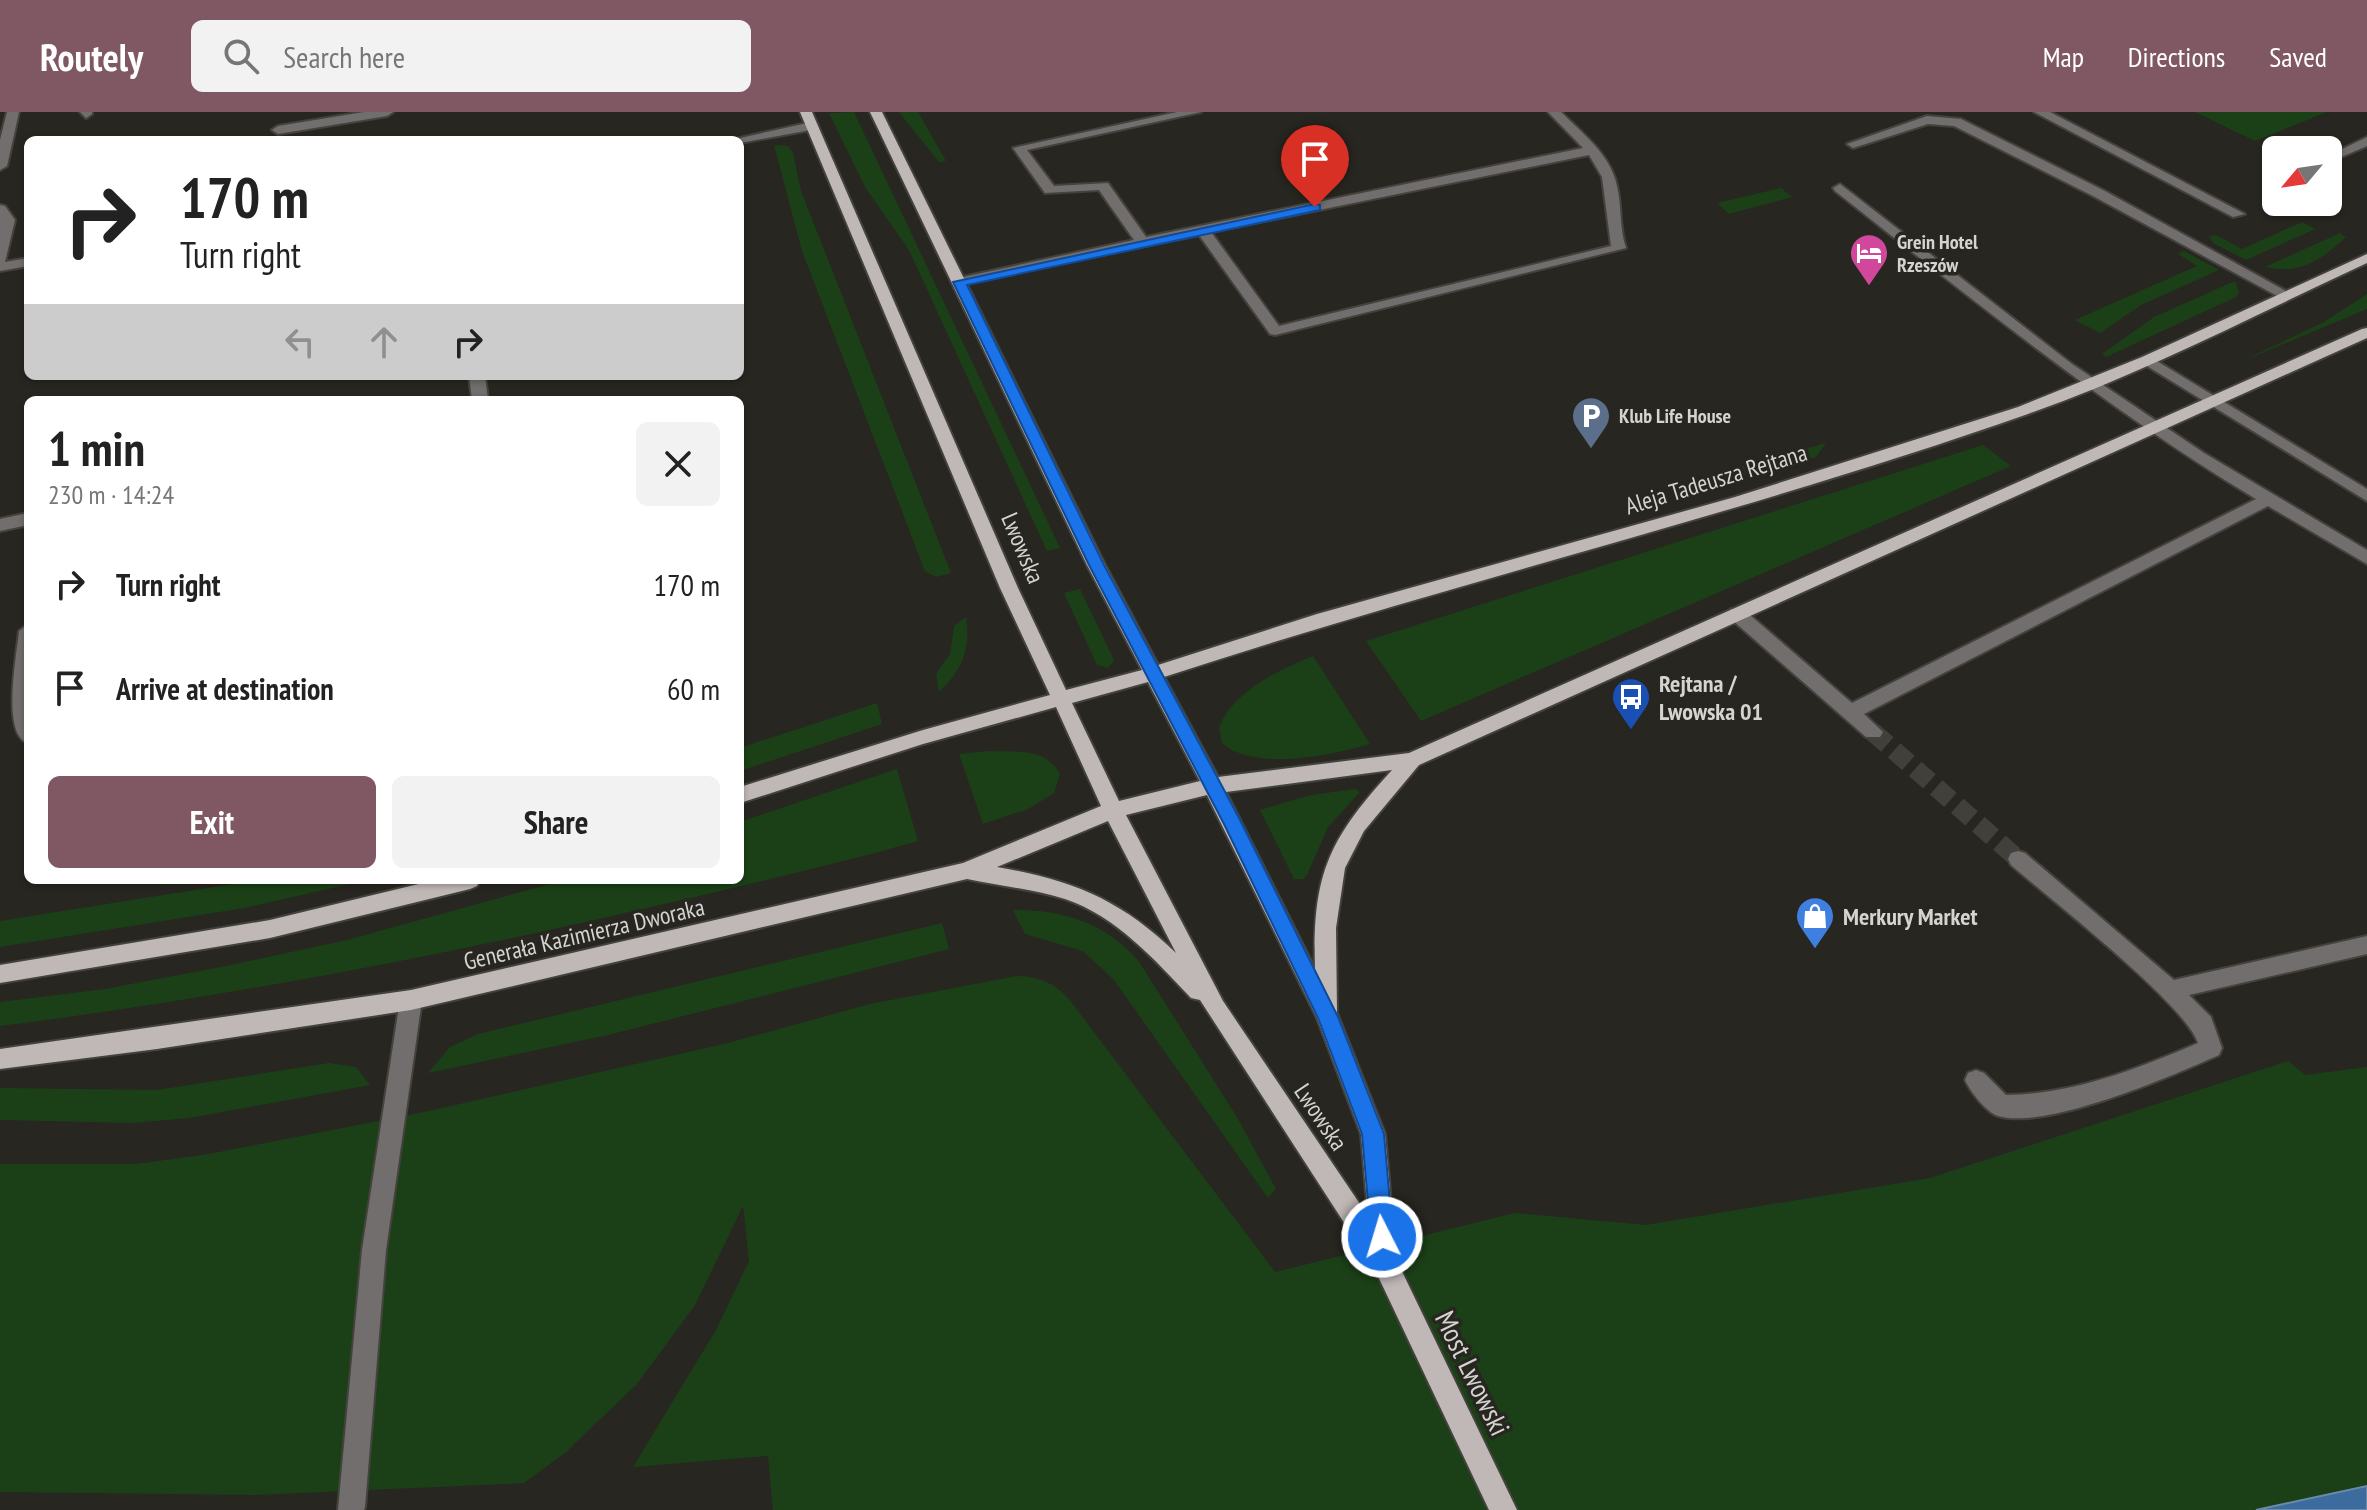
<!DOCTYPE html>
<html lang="en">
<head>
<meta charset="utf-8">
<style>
	body { margin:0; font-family:"PT Sans Narrow",sans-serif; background:#f2f2f2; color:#222; height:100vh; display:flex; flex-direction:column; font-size:30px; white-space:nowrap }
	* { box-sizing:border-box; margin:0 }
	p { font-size:26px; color:#767676 }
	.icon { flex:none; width:44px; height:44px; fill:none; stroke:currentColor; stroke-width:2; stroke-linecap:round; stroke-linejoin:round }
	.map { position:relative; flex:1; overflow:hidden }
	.panel { position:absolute; left:24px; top:284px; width:720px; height:488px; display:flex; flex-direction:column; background:#fff; border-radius:12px; box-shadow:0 2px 6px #0004 }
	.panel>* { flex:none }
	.guide { position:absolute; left:24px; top:24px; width:720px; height:244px; border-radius:12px; box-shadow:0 2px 6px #0004; background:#fff; color:#222; overflow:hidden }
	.needle { width:52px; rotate:241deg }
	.buttons { position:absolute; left:2262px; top:24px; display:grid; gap:16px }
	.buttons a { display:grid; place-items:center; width:80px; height:80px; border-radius:12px; background:#fff; box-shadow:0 2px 6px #0004; font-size:40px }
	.pin { position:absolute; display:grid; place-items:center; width:68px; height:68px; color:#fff; margin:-82px -34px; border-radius:50% 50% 50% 0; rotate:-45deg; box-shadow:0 0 8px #0007 }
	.pin .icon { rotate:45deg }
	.me { position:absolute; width:88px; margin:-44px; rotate:355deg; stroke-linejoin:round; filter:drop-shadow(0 0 6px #0008) }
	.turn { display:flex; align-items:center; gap:28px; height:168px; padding:0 24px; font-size:36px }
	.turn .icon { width:104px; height:104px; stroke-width:2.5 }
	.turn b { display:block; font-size:56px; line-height:68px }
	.lanes { display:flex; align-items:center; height:76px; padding:0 24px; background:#0003; justify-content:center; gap:40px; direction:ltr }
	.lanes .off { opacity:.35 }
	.round { display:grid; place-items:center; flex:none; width:84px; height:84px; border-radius:12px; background:#f2f2f2 }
	.headline { display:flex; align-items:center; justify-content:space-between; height:136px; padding:0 24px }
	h1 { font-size:48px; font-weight:700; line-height:60px }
	.primary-button { display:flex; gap:16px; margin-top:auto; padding:16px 24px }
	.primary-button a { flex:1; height:92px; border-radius:12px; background:#7f5863; color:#fff; font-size:32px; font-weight:700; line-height:92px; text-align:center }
	.primary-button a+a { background:#f2f2f2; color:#222 }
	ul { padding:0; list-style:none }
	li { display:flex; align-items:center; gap:24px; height:104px; padding:0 24px }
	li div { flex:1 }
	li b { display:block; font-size:30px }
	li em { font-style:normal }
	header { display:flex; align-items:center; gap:48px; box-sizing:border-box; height:112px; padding:0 40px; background:#7f5863; color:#fff }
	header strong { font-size:38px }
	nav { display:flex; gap:44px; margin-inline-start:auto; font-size:28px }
	.search { width:560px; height:72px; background:#f2f2f2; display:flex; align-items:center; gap:20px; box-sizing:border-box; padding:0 28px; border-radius:12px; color:#767676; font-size:30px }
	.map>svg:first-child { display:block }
</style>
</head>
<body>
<header>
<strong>Routely</strong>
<div class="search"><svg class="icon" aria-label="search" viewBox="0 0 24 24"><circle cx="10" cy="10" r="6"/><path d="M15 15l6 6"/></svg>Search here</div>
<nav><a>Map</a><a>Directions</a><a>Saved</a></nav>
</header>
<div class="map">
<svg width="2367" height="1398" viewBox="0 0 2367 1398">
	<rect width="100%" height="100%" fill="#272620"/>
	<!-- green -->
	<g fill="#1b4017">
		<polygon points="854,0 1060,436 1047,439 909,138 865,75 829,1"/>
		<polygon points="899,0 918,0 946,49 939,50"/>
		<polygon points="2195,0 2327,0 2255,29"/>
		<polygon points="774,33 788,34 793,41 801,79 951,461 936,465 925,459 802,139"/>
		<polygon points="1781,76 1792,85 1729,102 1717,91"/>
		<polygon points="2302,110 2315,117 2246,148 2213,131 2209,124 2216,123 2242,137"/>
		<path d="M2340,121L2346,125C2321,148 2301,163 2265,155Z"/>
		<polygon points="2184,139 2219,158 2141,193 2100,221 2075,208 2197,154 2178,142"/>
		<polygon points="2235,169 2239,180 2236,185 2106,245 2102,242 2154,205"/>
		<polygon points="2367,182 2367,197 2238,251 2324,210"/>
		<polygon points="1826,331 1816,345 1760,360 1666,376"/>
		<polygon points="1983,333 2011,354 1421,609 1366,529"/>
		<polygon points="1080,477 1114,548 1108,556 1097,553 1064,481"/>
		<path d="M966,505C971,536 962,559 939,580L936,562L950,542L954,514Z"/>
		<path d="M1313,544L1370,632C1333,643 1254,660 1222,631L1219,616C1231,580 1281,557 1313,544Z"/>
		<polygon points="877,591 882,612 740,659 740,636"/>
		<path d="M989,639C1016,640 1046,635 1060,662L1054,681L1028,697L983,712L959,642Z"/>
		<path d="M897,657L918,729L875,741C587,814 295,877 0,914V890L105,877L231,853L347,828L564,768H740V710Z"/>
		<polygon points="1355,677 1360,680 1328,715 1307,763 1303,767 1294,767 1260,698 1311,683"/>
		<polygon points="258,768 368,768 244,796 0,835 0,809"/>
		<path d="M1013,798C1062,797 1105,811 1138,848L1238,1007L1276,1077L1268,1086L1114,868L1083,839L1025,822Z"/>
		<polygon points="942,811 949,837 608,923 428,961 450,935 478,922"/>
		<path d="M1017,864C1040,865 1053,870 1069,887L1275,1160L1515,1101L1646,1113L1930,1066L2288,949L2305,963L2367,955V1374L2256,1398H773L768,1344L633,1355L716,1218L749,1149L743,1094L695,1193L637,1272L566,1340L524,1371L256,1383L0,1380V1052H136L209,1042L429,999L728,931L870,892Z"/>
		<polygon points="329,951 356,955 370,973 189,1006 133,1011 0,1008 0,976 157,978"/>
	</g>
	<!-- water -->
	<polygon fill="#3c6b9d" stroke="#6a8aac" stroke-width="2" points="2367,1374 2367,1398 2256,1398"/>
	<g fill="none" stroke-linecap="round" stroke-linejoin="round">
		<!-- minor-tunnel -->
		<polyline stroke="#41403a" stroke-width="19" stroke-dasharray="19 9" stroke-linecap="butt" points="1873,620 2018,747"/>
		<!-- minor casing -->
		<g stroke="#43423c" stroke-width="4">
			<g id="minor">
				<polygon points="7,0 19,0 7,54 0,58 0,28"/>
				<polygon points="80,0 92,0 92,2 86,6"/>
				<polygon points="364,0 393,0 387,4 278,22 272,18 278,14"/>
				<path d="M1177,0H1201L1027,38L1054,74L1108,71L1146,125L1583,36L1548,0H1561C1582,21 1611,43 1617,74C1622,95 1619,115 1626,136L1275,223L1270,222L1199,123L954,173V167L1134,128L1099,78L1045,81L1013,36ZM1589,43L1602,65L1611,134L1279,214L1211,120Z"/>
				<polygon points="2034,0 2050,0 2245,102 2233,105"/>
				<polygon points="1927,4 1961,7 2103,78 2295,184 2283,187 2093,84 1954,14 1928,12 1853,36 1847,32"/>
				<polygon points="812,10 818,14 816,17 740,31 740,28 731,28"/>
				<polygon points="2367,25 2367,34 2339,46 2328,44"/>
				<path d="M1840,72L2072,252L2204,341L2367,438V452L2268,394L1864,602L1883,620L1880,625H1866L1731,507L1728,502L1731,497H1743L1852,591L2256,387C2106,297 1972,187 1835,79L1833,76Z"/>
				<polygon points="0,93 5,94 15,108 5,150 28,146 28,154 0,159"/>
				<polygon points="2147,243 2367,377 2367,389 2142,251 2139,248"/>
				<polygon points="469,264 485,264 488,288 472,288"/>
				<polygon points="28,401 28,413 0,419 0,407"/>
				<path d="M28,512V631C1,623 17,542 19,519Z"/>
				<path d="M2018,739L2025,741L2174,868L2367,824V842L2189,883L2211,905L2222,936L2219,943C2172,964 2047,1018 1998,1004C1986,1000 1970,979 1965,968L1968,961L1976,958L1984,961L2006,983C2074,982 2137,957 2198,931C2185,892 2049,786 2011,753L2008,747L2011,741Z"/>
				<polygon points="411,878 419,881 422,888 386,1138 365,1395 364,1398 338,1398 362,1138 400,888 403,881"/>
			</g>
		</g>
		<!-- major casing -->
		<g stroke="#43423c" stroke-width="4">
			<g id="major">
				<path d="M800,0H812L1018,476L1066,578L1142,558L1087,453L870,0H882L1105,453L1158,553L1317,502L1735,385L2018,295L2142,245L2367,142V151C2255,203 2144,261 2028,302C1744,402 1450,471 1164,565L1218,665L1409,641L2362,217L2367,216V226L1419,653L1364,719L1345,756L1336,816L1337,901L1385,1022L1396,1147L1517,1398H1489L1376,1160L1200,888L1191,886C1155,848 1116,804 1065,787C1033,777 1000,774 967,767L411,898L157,937L0,957V937L411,878L963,751L1101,694L1056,595L923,632L740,691V675L923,618L1050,583L1000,476ZM1148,570L1200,669L1119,689L1072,591ZM1392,658C1329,727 1312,762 1315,857L1226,680ZM1207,683L1317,906L1361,1022L1368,1104L1223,889L1126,703ZM1108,709L1176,841C1120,787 1072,768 997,755Z"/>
				<polygon points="435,768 480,768 477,774 470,777 270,826 0,871 0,853 270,808"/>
			</g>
		</g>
		<!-- minor -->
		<use href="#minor" fill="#726e6e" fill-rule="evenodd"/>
		<!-- major -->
		<use href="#major" fill="#c0b8b7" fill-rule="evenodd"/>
	</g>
	<!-- route -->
	<polygon fill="#1a73e8" stroke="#114b97" stroke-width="2" points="1315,92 1320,93 1320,98 967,173 1104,453 1239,706 1338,905 1384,1022 1393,1125 1390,1133 1382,1136 1374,1133 1371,1125 1362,1022 1318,906 1224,712 1089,453 953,170"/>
	<!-- icons -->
	<defs>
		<g id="hotel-pin" transform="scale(2)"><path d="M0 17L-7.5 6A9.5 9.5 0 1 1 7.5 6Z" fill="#d1479c" stroke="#272620"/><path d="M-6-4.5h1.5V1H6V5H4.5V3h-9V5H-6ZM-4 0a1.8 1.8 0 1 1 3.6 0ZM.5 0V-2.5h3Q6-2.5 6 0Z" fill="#fff"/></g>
		<g id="parking-pin" transform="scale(2)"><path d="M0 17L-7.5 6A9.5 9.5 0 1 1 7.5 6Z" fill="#5c6f8a" stroke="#272620"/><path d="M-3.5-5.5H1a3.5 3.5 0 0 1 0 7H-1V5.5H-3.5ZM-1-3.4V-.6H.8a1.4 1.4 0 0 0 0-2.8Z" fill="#fff"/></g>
		<g id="bus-pin" transform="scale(2)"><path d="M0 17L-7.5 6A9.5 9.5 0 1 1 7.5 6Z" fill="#1a4fb4" stroke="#272620"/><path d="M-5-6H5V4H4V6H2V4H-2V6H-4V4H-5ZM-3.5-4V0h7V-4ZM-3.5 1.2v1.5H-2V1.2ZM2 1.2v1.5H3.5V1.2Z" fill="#fff"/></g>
		<g id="shop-pin" transform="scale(2)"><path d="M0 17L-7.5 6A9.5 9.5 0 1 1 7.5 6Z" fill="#3f7fe0" stroke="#272620"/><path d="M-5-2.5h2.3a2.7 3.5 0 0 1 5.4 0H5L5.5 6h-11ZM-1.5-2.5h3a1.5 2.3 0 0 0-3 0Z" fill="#fff"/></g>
	</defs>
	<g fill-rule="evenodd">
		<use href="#hotel-pin" x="1869" y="141"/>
		<use href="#parking-pin" x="1591" y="304"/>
		<use href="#bus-pin" x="1631" y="585"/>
		<use href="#shop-pin" x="1815" y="804"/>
	</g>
	<g text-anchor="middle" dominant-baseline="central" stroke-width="7" stroke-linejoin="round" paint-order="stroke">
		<!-- far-poi labels -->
		<g font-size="20" font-weight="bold" fill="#d5d4d0" stroke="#272620" text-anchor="start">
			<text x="1897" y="130">Grein Hotel<tspan x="1897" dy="23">Rzeszów</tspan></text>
			<text x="1619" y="304">Klub Life House</text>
		</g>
		<!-- street labels -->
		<g font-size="24" fill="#d5d4d0" stroke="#272620">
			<text transform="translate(1716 367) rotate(-17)">Aleja Tadeusza Rejtana</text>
			<text transform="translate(1023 436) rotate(67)">Lwowska</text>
			<text transform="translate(584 822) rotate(-13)">Generała Kazimierza Dworaka</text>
			<text transform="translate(1321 1005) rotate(56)">Lwowska</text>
		</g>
		<!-- poi labels -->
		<g font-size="24" font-weight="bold" fill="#d5d4d0" stroke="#272620" text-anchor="start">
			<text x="1659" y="571">Rejtana /<tspan x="1659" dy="28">Lwowska 01</tspan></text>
			<text x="1843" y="804">Merkury Market</text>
		</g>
		<!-- near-street labels -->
		<g font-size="28" fill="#d5d4d0" stroke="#272620">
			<text transform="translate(1473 1261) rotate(64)">Most Lwowski</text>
		</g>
	</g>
</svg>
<div class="buttons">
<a><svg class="needle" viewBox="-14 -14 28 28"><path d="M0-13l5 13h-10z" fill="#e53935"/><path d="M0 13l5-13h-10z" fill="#767676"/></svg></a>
</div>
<div class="pin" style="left:1315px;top:95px;background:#d93025"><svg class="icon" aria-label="arrive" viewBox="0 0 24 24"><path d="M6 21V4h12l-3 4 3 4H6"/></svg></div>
<svg class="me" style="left:1382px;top:1125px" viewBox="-20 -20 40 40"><circle r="17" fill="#1a73e8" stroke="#fff" stroke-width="3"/><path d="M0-11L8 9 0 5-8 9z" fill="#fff"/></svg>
<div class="guide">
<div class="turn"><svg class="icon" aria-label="right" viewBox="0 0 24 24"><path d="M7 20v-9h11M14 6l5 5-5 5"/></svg><div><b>170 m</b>Turn right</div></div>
<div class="lanes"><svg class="icon off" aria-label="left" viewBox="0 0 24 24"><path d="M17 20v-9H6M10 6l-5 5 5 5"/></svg><svg class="icon off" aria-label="ahead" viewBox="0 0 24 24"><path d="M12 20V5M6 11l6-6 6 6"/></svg><svg class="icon" aria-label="right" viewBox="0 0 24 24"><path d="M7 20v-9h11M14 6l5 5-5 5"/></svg></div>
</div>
<section class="panel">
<div class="headline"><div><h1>1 min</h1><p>230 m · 14:24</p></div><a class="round"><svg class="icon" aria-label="close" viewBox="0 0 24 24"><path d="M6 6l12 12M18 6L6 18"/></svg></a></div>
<ul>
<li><svg class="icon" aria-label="right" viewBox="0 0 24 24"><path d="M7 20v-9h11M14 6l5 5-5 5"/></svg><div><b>Turn right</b></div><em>170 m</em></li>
<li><svg class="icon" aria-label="arrive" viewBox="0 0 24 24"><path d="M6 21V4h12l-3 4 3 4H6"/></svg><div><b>Arrive at destination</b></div><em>60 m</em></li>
</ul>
<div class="primary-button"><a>Exit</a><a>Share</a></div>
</section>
</div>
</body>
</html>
